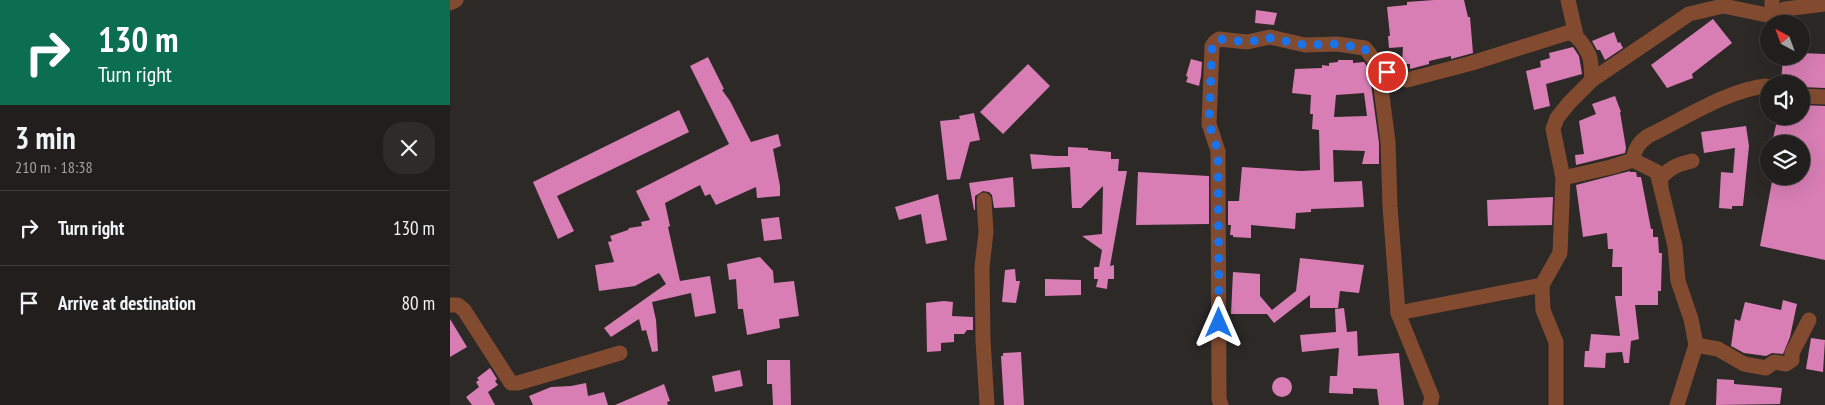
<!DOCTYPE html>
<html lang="en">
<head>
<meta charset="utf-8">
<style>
	body { margin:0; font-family:"PT Sans Narrow",sans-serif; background:#2d2c2a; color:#f1f3f6; height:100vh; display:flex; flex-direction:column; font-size:19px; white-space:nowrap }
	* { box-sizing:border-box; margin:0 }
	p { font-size:16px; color:#a2a2a4 }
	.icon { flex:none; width:28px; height:28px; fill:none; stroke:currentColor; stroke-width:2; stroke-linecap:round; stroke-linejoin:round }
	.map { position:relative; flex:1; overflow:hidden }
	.drawer { display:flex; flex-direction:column; background:#211f1d; width:450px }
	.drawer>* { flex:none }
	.guide { background:#0b6e4f; color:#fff; overflow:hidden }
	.needle { width:32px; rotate:319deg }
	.tools { position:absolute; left:1310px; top:15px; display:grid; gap:10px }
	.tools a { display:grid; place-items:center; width:50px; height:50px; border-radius:50%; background:#211f1d; box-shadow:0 5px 20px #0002,0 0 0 1px #3e3d3b; font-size:25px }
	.pin { position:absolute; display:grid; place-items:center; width:42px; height:42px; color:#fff; margin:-21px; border:2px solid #fff; border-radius:50%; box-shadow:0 1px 5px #0007 }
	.me { position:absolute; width:55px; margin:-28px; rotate:0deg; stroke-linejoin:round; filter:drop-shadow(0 0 4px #0008) }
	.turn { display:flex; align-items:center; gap:18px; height:105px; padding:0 15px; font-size:22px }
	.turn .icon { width:65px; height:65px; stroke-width:2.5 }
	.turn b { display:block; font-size:35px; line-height:42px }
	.round { display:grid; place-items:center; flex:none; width:52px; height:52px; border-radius:20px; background:#2d2c2a }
	.head { display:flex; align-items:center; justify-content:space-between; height:85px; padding:0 15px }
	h1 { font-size:30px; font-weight:600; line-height:38px }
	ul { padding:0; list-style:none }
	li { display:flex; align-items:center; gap:15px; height:75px; padding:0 15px; border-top:1px solid #3e3d3b }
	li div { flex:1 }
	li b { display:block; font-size:19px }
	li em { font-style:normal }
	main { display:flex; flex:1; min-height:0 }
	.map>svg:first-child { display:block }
</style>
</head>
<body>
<main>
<section class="drawer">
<div class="guide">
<div class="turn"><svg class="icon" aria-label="right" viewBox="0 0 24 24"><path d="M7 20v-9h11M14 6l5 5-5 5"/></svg><div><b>130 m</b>Turn right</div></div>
</div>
<div class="head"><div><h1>3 min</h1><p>210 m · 18:38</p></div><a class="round"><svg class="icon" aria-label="close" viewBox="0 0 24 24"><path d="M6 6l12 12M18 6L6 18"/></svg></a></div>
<ul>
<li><svg class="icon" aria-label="right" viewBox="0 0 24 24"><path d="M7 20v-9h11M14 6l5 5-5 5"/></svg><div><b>Turn right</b></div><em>130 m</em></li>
<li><svg class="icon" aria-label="arrive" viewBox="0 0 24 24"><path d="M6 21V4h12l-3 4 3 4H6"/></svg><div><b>Arrive at destination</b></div><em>80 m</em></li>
</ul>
</section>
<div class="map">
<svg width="1375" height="405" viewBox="0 0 1375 405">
	<rect width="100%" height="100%" fill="#2c2927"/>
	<!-- building -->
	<g fill="#d87eb5" fill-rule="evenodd">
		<polygon points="984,0 1014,0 1018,17 1020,17 1023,53 1001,59 1001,56 979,61 979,64 960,69 960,64 952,64 953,47 939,48 938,36 940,36 937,7 957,5 957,2"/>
		<polygon points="806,10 827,13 824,25 805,23"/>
		<polygon points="1263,19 1282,43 1242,74 1243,78 1217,88 1201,65"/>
		<polygon points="1164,32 1168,43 1170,42 1173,48 1155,60 1150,50 1147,50 1142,41"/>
		<polygon points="1123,47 1129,56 1132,74 1096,84 1100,106 1084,110 1076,71 1091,67 1090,61 1100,58 1099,53"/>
		<polygon points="1351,53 1375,54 1375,88 1351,87 1351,84 1331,84 1333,56 1351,56"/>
		<polygon points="258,57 274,89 272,90 280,101 301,142 328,134 331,146 323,149 330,186 330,196 307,198 306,187 266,205 260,194 255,196 250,185 215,203 220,226 218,227 230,281 260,276 266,313 245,317 241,293 202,302 206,320 208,351 202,352 196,330 192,331 189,319 161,337 154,328 216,284 209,273 185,286 149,291 145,265 164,262 158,242 162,241 160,236 178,230 179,228 192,226 191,222 200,220 186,191 279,144 240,66"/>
		<polygon points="741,59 752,62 751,76 749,86 736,82 738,77 736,76"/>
		<path d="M888,60H903V63L914,62L919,69L929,143V164H912L915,151L883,150L884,182L912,181L914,207L861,209V212L846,213L845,229L801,225V238L783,237V235H780L781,225H778V201H789L792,167L851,171L870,170L869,130L862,129L863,114H860L861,95L842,93L845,69L872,68V65L879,66V63L888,62ZM914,93L917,116L884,117L886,95Z"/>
		<polygon points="578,64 600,86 553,134 530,112"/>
		<polygon points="1165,96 1171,112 1170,112 1176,148 1175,153 1126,165 1125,155 1134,154 1129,121 1146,114 1142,104"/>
		<polygon points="1351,105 1375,106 1375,260 1310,246 1323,176 1351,176 1351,144 1322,143 1328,116 1351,116"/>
		<polygon points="229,110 239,132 107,196 124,231 108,239 83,182"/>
		<polygon points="524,113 530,140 520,142 510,179 497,180 490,121 510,119 509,116"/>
		<polygon points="1296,126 1299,146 1293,206 1282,206 1282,209 1269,208 1271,172 1283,173 1285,148 1254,153 1251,132"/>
		<polygon points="618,147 638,148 638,150 661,152 661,159 669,159 668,171 677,171 660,266 664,265 664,279 658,279 657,289 646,287 648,279 644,279 644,267 649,267 652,250 632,236 652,234 653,186 631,208 622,208 620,167 582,169 580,154 606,156 618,156"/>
		<polygon points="1180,171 1180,172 1186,172 1187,177 1191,177 1201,229 1203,229 1203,237 1208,237 1209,253 1212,253 1211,291 1208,291 1208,305 1185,305 1189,339 1181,341 1179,363 1174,363 1172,351 1172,352 1156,353 1155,368 1134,367 1135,351 1139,351 1141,334 1170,336 1165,296 1172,296 1172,267 1162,267 1163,249 1158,249 1157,233 1133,237 1126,185"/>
		<polygon points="688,172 759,176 759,224 686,225"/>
		<polygon points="563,177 565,207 544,208 542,195 539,192 533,191 525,196 525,210 524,210 519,183"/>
		<polygon points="488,194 497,240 476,244 471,214 449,220 445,207"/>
		<polygon points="1103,197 1102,225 1038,226 1037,200"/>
		<polygon points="329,217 332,239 314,241 311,219"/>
		<polygon points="310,257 323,271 324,283 344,281 349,316 329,319 330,328 297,335 293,309 288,309 286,279 279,280 277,264"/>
		<polygon points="850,258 914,265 909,293 890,291 888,308 860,308 860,295 824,323 817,314 781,314 783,272 810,274 810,296 822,310 846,291"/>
		<polygon points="565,269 566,281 570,281 566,303 552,302 555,270"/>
		<polygon points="595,279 631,280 631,295 595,296"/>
		<polygon points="1333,300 1347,304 1340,337 1333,354 1322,353 1316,356 1294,353 1281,346 1285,319 1290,321 1295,302 1331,310"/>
		<polygon points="494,301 503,302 502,316 523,317 523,330 517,330 514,334 504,334 504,342 491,343 491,351 477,352 476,303"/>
		<polygon points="894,308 897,332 907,331 908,356 949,353 954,405 929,405 927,389 903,388 903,394 879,393 880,376 887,376 889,348 852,352 850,335 886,332 885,309"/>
		<polygon points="0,319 17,347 0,357"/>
		<polygon points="1361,338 1375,340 1373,372 1356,369"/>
		<polygon points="571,352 574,405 554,405 551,356 553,356 553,353"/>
		<polygon points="317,360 340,360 341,405 323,405 322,384 317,384"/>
		<polygon points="40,368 47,379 45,381 48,385 38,392 45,405 22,405 16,397 29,387 26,382 29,380 27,378"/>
		<polygon points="290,370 293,386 265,392 262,376"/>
		<circle cx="832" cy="387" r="10"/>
		<polygon points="1267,379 1284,380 1284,384 1332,388 1330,404 1266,405"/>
		<polygon points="136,383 138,396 154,392 158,405 83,405 79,396 101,387 121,386"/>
		<polygon points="214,384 220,401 217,402 218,405 165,405"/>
	</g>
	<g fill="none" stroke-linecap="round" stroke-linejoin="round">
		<!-- minor -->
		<g stroke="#824b30" stroke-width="15">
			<polyline points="1118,0 1126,35"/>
			<polyline points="0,3 6,0"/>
			<polyline points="1322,16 1330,13 1335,9 1375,4"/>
			<polyline points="928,65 938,142 940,206 948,313 982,397 980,405"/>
			<polyline points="1351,96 1375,97"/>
			<polyline points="1183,160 1207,172 1225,246 1228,281 1241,319 1246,345 1227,405"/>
			<polyline points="1113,178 1103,129 1107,118 1119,103 1142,80 1239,14 1273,6 1322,16 1322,0"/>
			<path d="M1211,185L1210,179C1219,168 1228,164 1242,161"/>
			<polyline points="534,200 536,232 532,267 533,340 537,405"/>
			<polyline points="0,305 8,305 14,310 61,383 68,383 170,353"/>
			<polyline points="948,313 1092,285"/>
			<polyline points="1246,345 1268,349 1294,364 1316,368 1324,362 1336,364 1342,360 1342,353 1359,320"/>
			<path d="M771,405L769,399L768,151L759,124L762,46L765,42L769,39L797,42L820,37L855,45L887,44L915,48L928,65L944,77L957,80L1022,63L1117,33C1127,33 1135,47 1139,55C1142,62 1141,72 1142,80"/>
			<path d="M1106,405V342L1093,310L1092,285L1110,253L1113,178L1161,167L1183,160C1185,149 1188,143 1198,136C1234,119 1277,90 1316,86L1319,89"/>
		</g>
	</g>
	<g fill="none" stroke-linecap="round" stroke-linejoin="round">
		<!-- route -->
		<polyline stroke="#1a73e8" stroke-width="9" stroke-dasharray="0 16.2" points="769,323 768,151 759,124 762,46 765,42 769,39 797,42 820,38 855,45 887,44 914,48 928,65 937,72"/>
	</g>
</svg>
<div class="tools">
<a><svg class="needle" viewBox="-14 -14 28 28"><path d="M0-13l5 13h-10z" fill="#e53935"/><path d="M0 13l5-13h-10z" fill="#a2a2a4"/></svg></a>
<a><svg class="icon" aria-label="sound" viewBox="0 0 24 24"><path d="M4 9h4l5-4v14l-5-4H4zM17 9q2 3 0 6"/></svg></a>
<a><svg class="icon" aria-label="layers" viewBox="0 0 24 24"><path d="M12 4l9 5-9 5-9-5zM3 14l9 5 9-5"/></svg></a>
</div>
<div class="pin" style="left:937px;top:72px;background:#d93025"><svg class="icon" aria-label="arrive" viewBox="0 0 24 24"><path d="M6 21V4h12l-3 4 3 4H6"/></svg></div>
<svg class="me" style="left:769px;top:323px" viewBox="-20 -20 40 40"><path d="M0-17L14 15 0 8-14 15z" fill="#1a73e8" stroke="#fff" stroke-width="4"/></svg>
</div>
</main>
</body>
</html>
